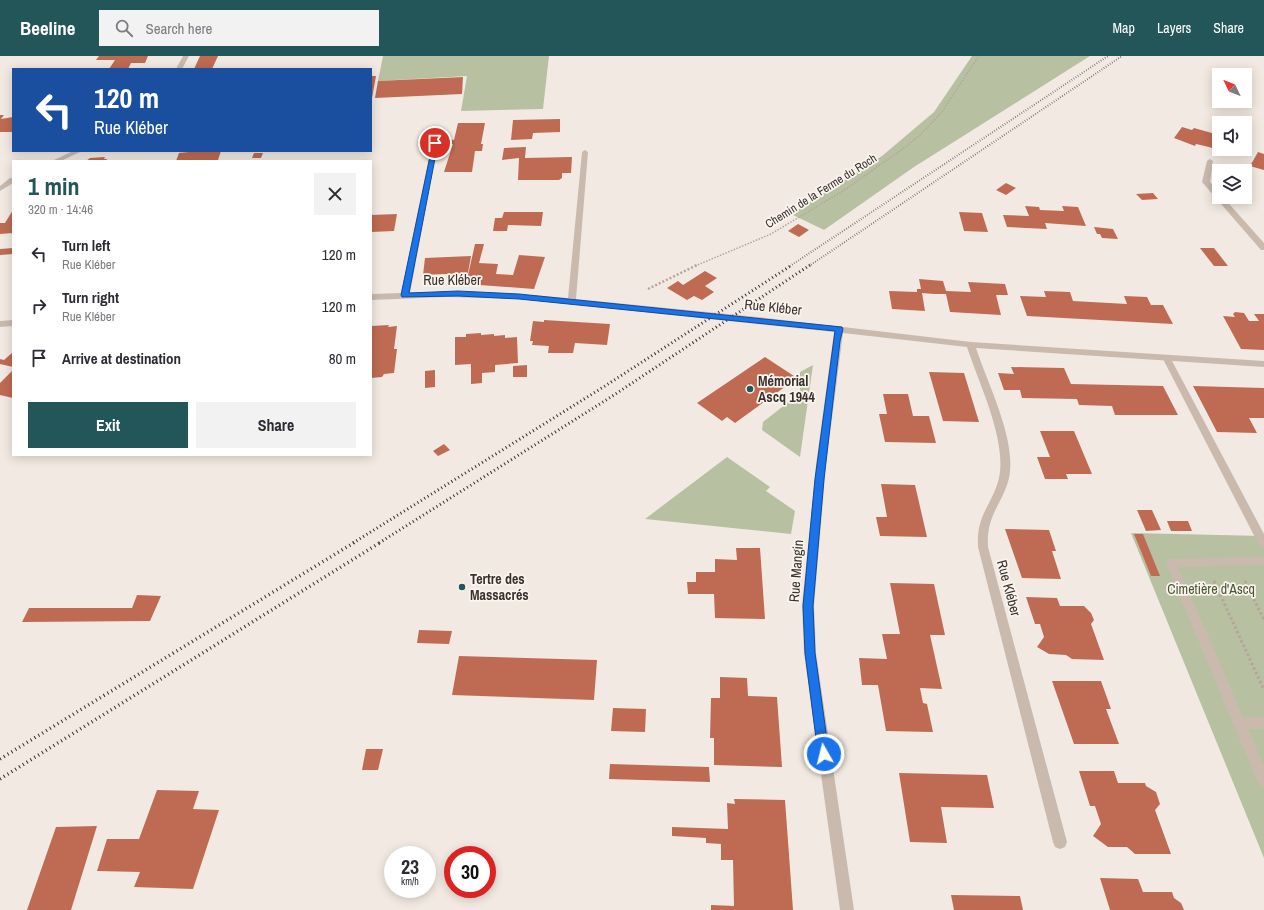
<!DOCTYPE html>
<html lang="en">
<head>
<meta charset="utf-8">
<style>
	body { margin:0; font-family:"Archivo Narrow",sans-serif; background:#f2f2f3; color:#2b2b33; height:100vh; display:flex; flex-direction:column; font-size:15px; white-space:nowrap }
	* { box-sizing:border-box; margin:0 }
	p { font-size:13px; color:#7c7c81 }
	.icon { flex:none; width:22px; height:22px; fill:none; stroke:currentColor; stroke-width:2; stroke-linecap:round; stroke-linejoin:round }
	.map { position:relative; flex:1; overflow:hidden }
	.side { position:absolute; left:12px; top:104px; width:360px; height:296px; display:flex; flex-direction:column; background:#fff; border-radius:0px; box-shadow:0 2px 10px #0003 }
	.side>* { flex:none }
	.guide { position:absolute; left:12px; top:12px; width:360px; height:84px; border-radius:0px; box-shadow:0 2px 10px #0003; background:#1a4fa0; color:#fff; overflow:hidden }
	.needle { width:26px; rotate:313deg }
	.tools { position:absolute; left:1212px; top:12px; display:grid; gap:8px }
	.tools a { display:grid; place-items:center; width:40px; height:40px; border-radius:0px; background:#fff; box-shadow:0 2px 10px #0003; font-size:20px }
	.speed { position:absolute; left:384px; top:790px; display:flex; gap:8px; font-size:20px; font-weight:700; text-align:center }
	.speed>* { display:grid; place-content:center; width:52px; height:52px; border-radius:50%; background:#fff; box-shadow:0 2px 10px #0003; line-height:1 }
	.speed small { font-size:10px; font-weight:400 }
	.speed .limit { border:6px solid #d22; background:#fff; color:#111 }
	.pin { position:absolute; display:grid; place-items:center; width:34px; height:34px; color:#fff; margin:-17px; border:2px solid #fff; border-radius:50%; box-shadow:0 1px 4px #0007 }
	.me { position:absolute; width:44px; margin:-22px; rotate:352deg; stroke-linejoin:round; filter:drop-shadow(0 0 3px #0008) }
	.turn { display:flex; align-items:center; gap:14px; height:84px; padding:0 16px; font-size:18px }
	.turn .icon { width:52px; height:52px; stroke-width:2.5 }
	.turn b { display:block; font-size:28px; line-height:34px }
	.round { display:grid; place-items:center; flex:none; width:42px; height:42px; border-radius:0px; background:#f2f2f3 }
	.headline { display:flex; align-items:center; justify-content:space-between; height:68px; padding:0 16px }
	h1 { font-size:24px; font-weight:700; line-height:30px; color:#235659 }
	.primary-button { display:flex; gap:8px; margin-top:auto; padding:8px 16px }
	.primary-button a { flex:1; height:46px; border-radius:0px; background:#235659; color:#fff; font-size:16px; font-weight:700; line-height:46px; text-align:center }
	.primary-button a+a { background:#f2f2f3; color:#2b2b33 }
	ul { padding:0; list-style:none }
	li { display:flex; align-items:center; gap:12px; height:52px; padding:0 16px }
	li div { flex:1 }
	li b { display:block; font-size:15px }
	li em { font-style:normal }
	header { display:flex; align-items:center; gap:24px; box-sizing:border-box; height:56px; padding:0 20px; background:#235659; color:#fff }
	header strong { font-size:19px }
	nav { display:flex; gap:22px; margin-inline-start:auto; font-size:14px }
	.search { width:280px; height:36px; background:#f2f2f3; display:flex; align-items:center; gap:10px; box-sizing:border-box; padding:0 14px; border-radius:0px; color:#7c7c81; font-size:15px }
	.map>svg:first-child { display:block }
</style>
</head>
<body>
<header>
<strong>Beeline</strong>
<div class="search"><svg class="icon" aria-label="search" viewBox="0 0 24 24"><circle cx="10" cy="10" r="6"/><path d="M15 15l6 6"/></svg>Search here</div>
<nav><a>Map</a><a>Layers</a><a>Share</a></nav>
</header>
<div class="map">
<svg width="1264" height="854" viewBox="0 0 1264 854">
	<rect width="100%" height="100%" fill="#f2eae2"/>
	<!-- green -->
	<g fill="#b7c1a2">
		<polygon points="383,0 549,0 543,53 461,55 467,20 378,25"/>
		<polygon points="972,0 1090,0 914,111 824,174 791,158 882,100 934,56"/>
		<polygon points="813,309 800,401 762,374 763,366 800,337 800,316"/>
		<polygon points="727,401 770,431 766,435 795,455 791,478 645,463"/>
		<polygon points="1131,477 1264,480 1264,802"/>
	</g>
	<!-- building -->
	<g fill="#bf6b53">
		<polygon points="99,0 148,0 145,7 131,7 128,13 109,13 115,4 96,4"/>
		<polygon points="200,0 218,0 212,13 194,13"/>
		<polygon points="371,20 376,20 372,42 371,42"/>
		<polygon points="463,21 462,38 375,42 378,25"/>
		<polygon points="0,59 4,59 1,63 13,61 13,76 0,76"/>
		<polygon points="560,63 560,76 533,77 532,83 511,84 513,64"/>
		<polygon points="458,67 485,67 481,88 483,88 482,95 475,95 472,116 444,116 453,88 448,89 449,83 454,84"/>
		<polygon points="1182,71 1192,74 1194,72 1219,79 1219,93 1232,93 1229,98 1209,91 1196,88 1195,90 1174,82"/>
		<polygon points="526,91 525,102 572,101 571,117 562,117 562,122 559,124 518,124 519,102 502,104 504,92"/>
		<polygon points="189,95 221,95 218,104 176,105 179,97 189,96"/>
		<polygon points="1258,96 1264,98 1264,114 1250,110"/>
		<polygon points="254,97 263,97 261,102 252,102"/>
		<polygon points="105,101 104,103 107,103 106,105 86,105 90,102"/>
		<polygon points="1006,127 1016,132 1006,139 996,134"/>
		<polygon points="1153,137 1158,143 1142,144 1136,138"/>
		<polygon points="1025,150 1039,151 1040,154 1064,155 1062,150 1078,151 1086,170 1045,167 1047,173 1007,171 1003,159 1029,160"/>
		<polygon points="13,154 13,177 0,178 0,167 5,167"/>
		<polygon points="504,156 543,156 541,170 508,169 507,175 493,175 495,162 502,162"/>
		<polygon points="959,156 982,157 988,176 964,175"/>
		<polygon points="397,158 394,175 371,176 371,159"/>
		<polygon points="798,168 809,174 799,181 788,175"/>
		<polygon points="1094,171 1113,173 1118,183 1102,182 1100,178 1097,178"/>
		<polygon points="475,188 484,188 479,207 498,208 496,218 513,219 519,199 545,201 534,233 466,228"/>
		<polygon points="13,192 13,198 0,199 0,193"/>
		<polygon points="1200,192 1214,192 1228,210 1214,210"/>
		<polygon points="471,200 468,217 423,219 425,202"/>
		<polygon points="705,215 717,222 705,230 714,236 702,244 694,240 687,244 667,232 678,225 683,229"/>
		<polygon points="919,223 943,225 946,235 971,236 968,226 1005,228 1008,239 996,239 1001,259 950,256 946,238 934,238 922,237 925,255 892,253 889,235 917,236 917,233 921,233"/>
		<polygon points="1044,235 1070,236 1073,245 1127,248 1124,240 1147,241 1151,249 1163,249 1173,268 1027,260 1020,240 1046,241"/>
		<polygon points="1235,256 1244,257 1249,265 1259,265 1254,258 1264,258 1264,294 1241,293 1223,260 1235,261 1233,258"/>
		<polygon points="544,264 610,268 607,289 575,287 573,297 548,297 549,290 532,289 533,285 530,285 533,265 544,266"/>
		<polygon points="389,269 388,271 397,270 394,293 397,293 394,317 384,318 382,321 371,322 371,270"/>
		<polygon points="481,277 481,279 494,278 494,280 505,279 505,282 517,281 518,307 495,309 495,316 482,317 482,327 471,328 471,308 455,309 455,281 466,281 466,278"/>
		<polygon points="13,296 13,311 0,308 0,303 4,304"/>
		<polygon points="765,301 797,322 735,367 727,361 722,365 697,347"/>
		<polygon points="527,309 527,321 513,321 513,310"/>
		<polygon points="1011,311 1064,312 1071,328 1163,330 1178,359 1115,359 1112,350 1079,349 1077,343 1022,342 1020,334 1004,334 998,317 1014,318"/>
		<polygon points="13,314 13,342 0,339 0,327"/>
		<polygon points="435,314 435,331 425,332 425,315"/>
		<polygon points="929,316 964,317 979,366 943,365"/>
		<polygon points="1193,330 1264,332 1264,362 1249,362 1257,377 1217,376"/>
		<polygon points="883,338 908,338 913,360 929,360 936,387 885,386 879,358 887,358"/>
		<polygon points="1040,375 1074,375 1092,418 1066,418 1068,423 1045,423 1037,401 1050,401"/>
		<polygon points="444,388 450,394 438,400 433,395"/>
		<polygon points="881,428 915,429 927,481 880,480 876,461 887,461"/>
		<polygon points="1137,454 1152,454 1161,474 1146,475"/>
		<polygon points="1167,465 1188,465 1192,475 1171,475"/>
		<polygon points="1005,473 1049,474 1056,495 1052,495 1061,523 1022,522"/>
		<polygon points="1134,478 1143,478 1160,520 1151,520"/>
		<polygon points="736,492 760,492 765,563 715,562 714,538 688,538 687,526 696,526 696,516 715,516 715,503 737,504"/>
		<polygon points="890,527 934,528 945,579 930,579 942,633 920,632 923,647 927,648 933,676 886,675 878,629 862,629 859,602 887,603 882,578 900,578"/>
		<polygon points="137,539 161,540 150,565 22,566 29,552 132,552"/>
		<polygon points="1026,541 1057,542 1060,550 1084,550 1091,557 1094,564 1091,568 1104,604 1072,603 1066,599 1049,598 1037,591 1044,581 1040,568 1035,568"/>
		<polygon points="419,574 452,575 449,588 417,587"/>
		<polygon points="459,600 597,604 594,644 452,639"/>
		<polygon points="720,621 747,622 748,640 777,641 782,711 714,709 714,682 710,682 711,642 720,642"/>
		<polygon points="1052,625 1101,625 1111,653 1106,653 1119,688 1074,688"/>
		<polygon points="613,652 646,653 645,676 611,675"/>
		<polygon points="366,693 383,693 378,714 362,714"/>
		<polygon points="610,708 709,711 710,726 609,723"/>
		<polygon points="1079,715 1114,715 1118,727 1145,727 1146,730 1156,736 1160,748 1155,754 1171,798 1135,798 1127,791 1108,791 1093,780 1101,768 1095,750 1090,750"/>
		<polygon points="899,717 987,719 994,752 941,751 947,787 910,786"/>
		<polygon points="157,734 199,735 193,753 219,754 193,833 134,831 140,816 97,815 107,783 139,783"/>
		<polygon points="734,743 785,744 793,854 711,854 711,849 734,850 733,804 721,804 721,788 706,787 706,782 672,780 672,771 728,773 727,747 735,748"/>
		<polygon points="97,770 71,854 27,854 56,771"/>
		<polygon points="1100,822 1138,823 1143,836 1172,836 1174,842 1181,847 1184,854 1110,854"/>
		<polygon points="951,839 1020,840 1023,854 954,854"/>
	</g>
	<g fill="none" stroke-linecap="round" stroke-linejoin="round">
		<!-- path-far2 -->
		<polyline stroke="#b6a498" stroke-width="1.5" stroke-dasharray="1.5 1.5" stroke-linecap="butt" points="695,210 771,178 846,133 904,92 920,79 941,57 979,0"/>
		<!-- path-far1 -->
		<polyline stroke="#b6a498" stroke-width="2.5" stroke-dasharray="2 2" stroke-linecap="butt" points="648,233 697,209"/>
		<!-- path -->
		<g stroke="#b6a498" stroke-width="3" stroke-dasharray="2.5 2.5" stroke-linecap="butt">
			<polyline points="1214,525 1264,634"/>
			<polyline points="1245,525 1264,564"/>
		</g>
		<!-- pedestrian -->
		<g fill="#cabaae" fill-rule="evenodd">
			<polygon points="1167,300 1171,303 1264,478 1264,492 1260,491 1163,303"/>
			<polygon points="1264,501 1264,509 1178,511 1243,661 1264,661 1264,673 1248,673 1264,710 1264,731 1259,729 1166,507 1167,504 1171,503"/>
		</g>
		<!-- minor -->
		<g fill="#cabaae" fill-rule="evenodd">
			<polygon points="183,0 189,0 182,13 176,13"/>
			<path d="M435,85L438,87L410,237C463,235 515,237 568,242L582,96L585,94L588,96L576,243L758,261L971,286L1264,305V311L976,292C988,329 1017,384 1009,422C1002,450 986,458 988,491L1067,786L1065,791L1060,793L1055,791L1053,786L978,491C976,458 992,450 999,422C1007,384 979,328 967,291L843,277L826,409L814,550L816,597L854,854H840L804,597L802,550L816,409L834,276L519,243L446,241L371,244V238L401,237L432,87Z"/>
			<polygon points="73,95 82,95 61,105 52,105"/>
			<polygon points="1210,103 1213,105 1210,126 1219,136 1219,141 1223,141 1264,187 1264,194 1261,194 1202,126 1207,105"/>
			<polygon points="10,122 13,122 13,127 0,135 0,130"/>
			<polygon points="13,264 13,270 0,271 0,265"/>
		</g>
		<!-- rail-far2 -->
		<g stroke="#39302c" stroke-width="2" stroke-dasharray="0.5 2" stroke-linecap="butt">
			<polyline points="790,210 1108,0"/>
			<polyline points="809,210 1122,0"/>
		</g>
		<!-- rail-far1 -->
		<g stroke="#39302c" stroke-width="3" stroke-dasharray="1 3" stroke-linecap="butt">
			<polyline points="353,487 605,330 792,209"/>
			<polyline points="379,487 614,339 810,209"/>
		</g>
		<!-- rail -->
		<g stroke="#39302c" stroke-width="3.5" stroke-dasharray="1 3.5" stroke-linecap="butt">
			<polyline points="0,703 355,486"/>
			<polyline points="0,723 381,486"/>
		</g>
	</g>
	<!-- route -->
	<polygon fill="#1a73e8" stroke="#114b97" points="433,86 438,87 409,237 458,235 519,238 842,271 843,273 840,285 824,423 813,550 815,597 829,698 828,702 824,704 820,702 818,698 805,597 803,550 815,423 835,275 519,243 458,240 402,241 401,239"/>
	<!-- markers -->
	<g fill="#235659" stroke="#faf4ee" stroke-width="1.5">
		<circle cx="750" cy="333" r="4"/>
		<circle cx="462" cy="531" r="4"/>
	</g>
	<g text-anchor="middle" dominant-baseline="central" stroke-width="3.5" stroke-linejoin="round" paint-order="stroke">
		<!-- far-street labels -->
		<g font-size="12" fill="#39302c" stroke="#faf4ee">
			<text transform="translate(821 135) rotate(-32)">Chemin de la Ferme du Roch</text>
		</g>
		<!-- street labels -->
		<g font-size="14" fill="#39302c" stroke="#faf4ee">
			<text x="452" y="224">Rue Kléber</text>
			<text transform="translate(773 251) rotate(6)">Rue Kléber</text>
			<text transform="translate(796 515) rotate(-86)">Rue Mangin</text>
			<text transform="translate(1009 532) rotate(75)">Rue Kléber</text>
		</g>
		<!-- poi labels -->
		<g font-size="14" font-weight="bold" fill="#39302c" stroke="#faf4ee" text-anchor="start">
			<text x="758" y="325">Mémorial<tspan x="758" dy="16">Ascq 1944</tspan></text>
			<text x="470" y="523">Tertre des<tspan x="470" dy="16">Massacrés</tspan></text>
		</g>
		<!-- park labels -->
		<g font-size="14" fill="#495631" stroke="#faf4ee">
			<text x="1211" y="533">Cimetière d'Ascq</text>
		</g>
	</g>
</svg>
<div class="tools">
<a><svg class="needle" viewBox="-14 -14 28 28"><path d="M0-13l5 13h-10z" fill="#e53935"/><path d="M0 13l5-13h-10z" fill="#7c7c81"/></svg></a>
<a><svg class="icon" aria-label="sound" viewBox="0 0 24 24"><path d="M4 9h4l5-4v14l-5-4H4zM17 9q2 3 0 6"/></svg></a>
<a><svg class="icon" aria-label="layers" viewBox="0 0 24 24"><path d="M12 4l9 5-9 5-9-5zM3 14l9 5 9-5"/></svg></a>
</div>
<div class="speed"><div>23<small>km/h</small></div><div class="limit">30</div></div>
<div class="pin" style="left:435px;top:87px;background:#d93025"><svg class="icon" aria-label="arrive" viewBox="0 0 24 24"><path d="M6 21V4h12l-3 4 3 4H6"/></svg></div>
<svg class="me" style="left:824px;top:698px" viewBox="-20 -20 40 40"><circle r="17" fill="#1a73e8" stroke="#fff" stroke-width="3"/><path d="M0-11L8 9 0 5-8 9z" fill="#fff"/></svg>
<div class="guide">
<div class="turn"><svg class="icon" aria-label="left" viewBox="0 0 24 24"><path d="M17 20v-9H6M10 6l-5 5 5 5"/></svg><div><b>120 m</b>Rue Kléber</div></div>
</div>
<section class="side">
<div class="headline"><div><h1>1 min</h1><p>320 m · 14:46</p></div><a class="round"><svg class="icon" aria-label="close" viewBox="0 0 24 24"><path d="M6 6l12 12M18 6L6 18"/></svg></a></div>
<ul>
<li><svg class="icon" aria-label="left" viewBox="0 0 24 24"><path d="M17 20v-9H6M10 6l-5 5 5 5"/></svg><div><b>Turn left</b><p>Rue Kléber</p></div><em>120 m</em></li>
<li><svg class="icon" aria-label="right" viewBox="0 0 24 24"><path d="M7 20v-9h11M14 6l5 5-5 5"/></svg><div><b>Turn right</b><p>Rue Kléber</p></div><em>120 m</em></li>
<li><svg class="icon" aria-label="arrive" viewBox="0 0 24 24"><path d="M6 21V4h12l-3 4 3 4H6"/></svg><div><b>Arrive at destination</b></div><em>80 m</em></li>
</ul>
<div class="primary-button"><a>Exit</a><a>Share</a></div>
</section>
</div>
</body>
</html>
